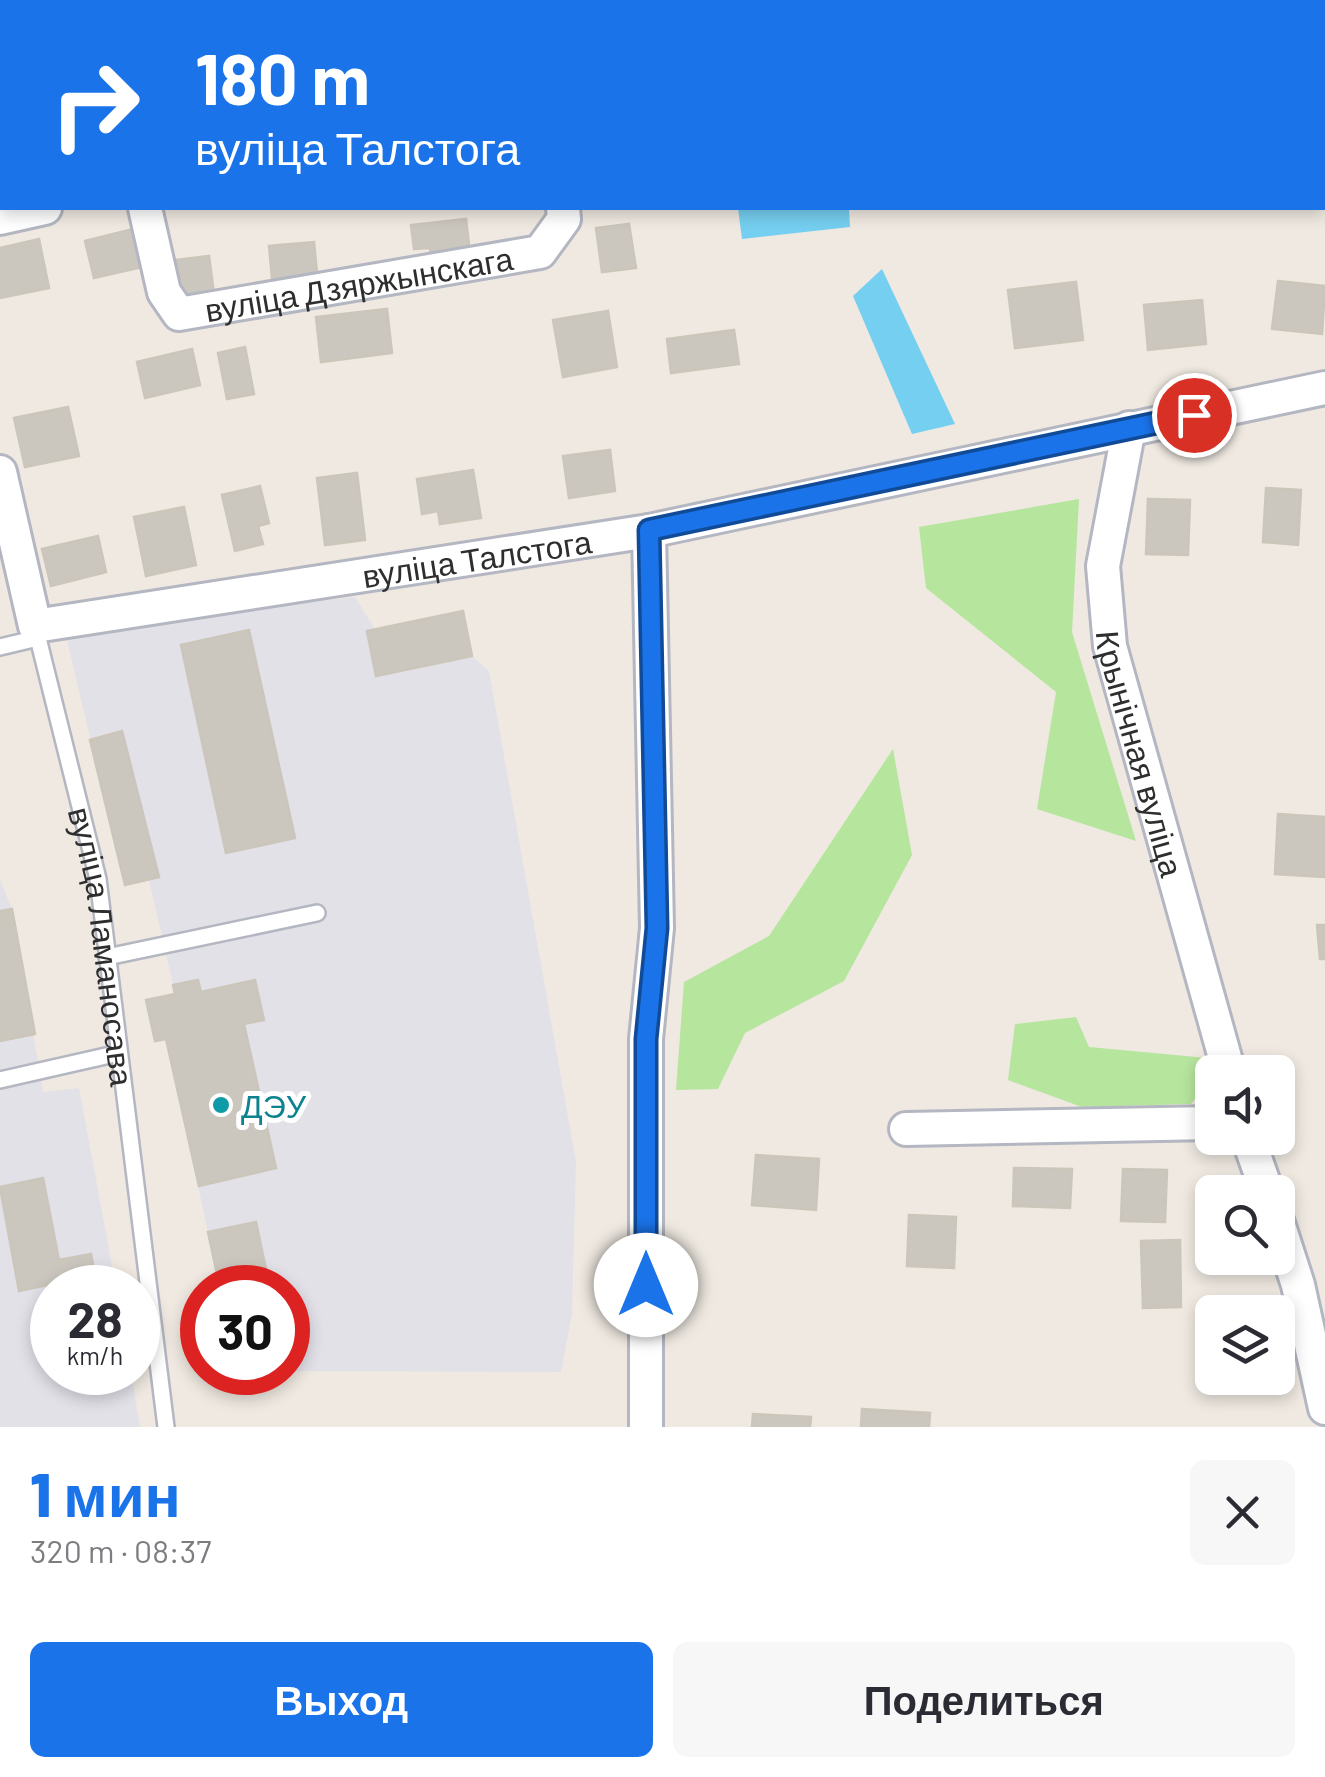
<!DOCTYPE html>
<html lang="ru">
<head>
<meta charset="utf-8">
<style>
	body { margin:0; font-family:Barlow,sans-serif; background:#f7f7f7; color:#2b2b33; height:100vh; display:flex; flex-direction:column; font-size:38px; white-space:nowrap }
	* { box-sizing:border-box; margin:0 }
	p { font-size:32px; color:#7c7c81 }
	.icon { flex:none; width:55px; height:55px; fill:none; stroke:currentColor; stroke-width:2; stroke-linecap:round; stroke-linejoin:round }
	.map { position:relative; height:1427px; overflow:hidden }
	.panel { display:flex; flex-direction:column; background:#fff; flex:1 }
	.panel>* { flex:none }
	.hud { position:absolute; left:0px; top:0px; width:1325px; height:210px; box-shadow:0 5px 15px #0003; background:#1a73e8; color:#fff; overflow:hidden }
	.fabs { position:absolute; left:1195px; top:1055px; display:grid; gap:20px }
	.fabs a { display:grid; place-items:center; width:100px; height:100px; border-radius:15px; background:#fff; box-shadow:0 5px 15px #0003; font-size:50px }
	.speed { position:absolute; left:30px; top:1265px; display:flex; gap:20px; font-size:50px; font-weight:700; text-align:center }
	.speed>* { display:grid; place-content:center; width:130px; height:130px; border-radius:50%; background:#fff; box-shadow:0 5px 15px #0003; line-height:1 }
	.speed small { font-size:25px; font-weight:400 }
	.speed .limit { border:15px solid #d22; background:#fff; color:#111 }
	.pin { position:absolute; display:grid; place-items:center; width:85px; height:85px; color:#fff; margin:-42px; border:5px solid #fff; border-radius:50%; box-shadow:0 2px 10px #0007 }
	.me { position:absolute; width:110px; margin:-55px; rotate:0deg; stroke-linejoin:round; filter:drop-shadow(0 0 8px #0008) }
	.turn { display:flex; align-items:center; gap:35px; height:210px; padding:0 30px; font-size:45px }
	.turn .icon { width:130px; height:130px; stroke-width:2.5 }
	.turn b { display:block; font-size:70px; line-height:85px }
	.round { display:grid; place-items:center; flex:none; width:105px; height:105px; border-radius:15px; background:#f7f7f7 }
	.overview { display:flex; align-items:center; justify-content:space-between; height:170px; padding:0 30px }
	h1 { font-size:60px; font-weight:800; line-height:75px; color:#1a73e8 }
	.cta { display:flex; gap:20px; margin-top:auto; padding:20px 30px }
	.cta a { flex:1; height:115px; border-radius:15px; background:#1a73e8; color:#fff; font-size:40px; font-weight:800; line-height:115px; text-align:center }
	.cta a+a { background:#f7f7f7; color:#2b2b33 }
	.map>svg:first-child { display:block }
</style>
</head>
<body>
<div class="map">
<svg width="1325" height="1427" viewBox="0 0 1325 1427">
	<rect width="100%" height="100%" fill="#efe9e1"/>
	<!-- industrial -->
	<g fill="#e3e1e8">
		<polygon points="355,597 375,629 463,611 472,656 489,671 576,1162 572,1314 561,1372 289,1371 288,1288 220,1287 166,1040 155,1041 146,1000 175,993 149,880 125,885 65,632"/>
		<polygon points="0,880 12,909 43,1092 79,1088 116,1287 52,1288 52,1372 131,1373 140,1427 0,1427"/>
	</g>
	<!-- green -->
	<g fill="#b6e59e">
		<polygon points="1079,499 1072,632 1136,841 1037,809 1056,692 926,588 919,527"/>
		<polygon points="893,749 912,855 844,981 745,1033 718,1089 676,1090 684,982 769,936"/>
		<polygon points="1076,1017 1089,1047 1218,1059 1212,1078 1191,1104 1082,1107 1008,1080 1015,1024"/>
	</g>
	<!-- water -->
	<g fill="#75cff0">
		<polygon points="738,208 849,208 850,227 742,239"/>
		<polygon points="882,269 955,424 912,434 853,296"/>
	</g>
	<!-- building -->
	<g fill="#cbc7bf" stroke="#cbc5ba" stroke-width="2.5">
		<polygon points="466,219 470,253 431,257 430,248 414,249 411,225"/>
		<polygon points="629,224 636,268 602,272 596,228"/>
		<polygon points="133,229 142,267 94,278 85,241"/>
		<polygon points="39,239 49,288 0,298 0,248"/>
		<polygon points="314,242 318,284 273,288 269,246"/>
		<polygon points="209,256 214,294 172,299 167,261"/>
		<polygon points="1278,281 1325,286 1322,334 1272,329"/>
		<polygon points="1076,282 1083,340 1015,348 1008,290"/>
		<polygon points="1202,300 1206,344 1148,350 1144,305"/>
		<polygon points="387,309 392,353 321,362 316,317"/>
		<polygon points="608,311 617,367 563,377 553,320"/>
		<polygon points="734,330 739,364 671,373 667,339"/>
		<polygon points="245,347 254,394 227,399 218,353"/>
		<polygon points="192,349 200,385 145,398 137,362"/>
		<polygon points="68,407 79,456 25,467 14,418"/>
		<polygon points="610,450 615,491 569,498 563,456"/>
		<polygon points="473,470 481,518 440,524 438,511 422,514 417,479"/>
		<polygon points="357,473 365,540 325,545 317,478"/>
		<polygon points="260,486 269,523 258,526 263,544 235,551 222,495"/>
		<polygon points="1266,488 1301,490 1298,545 1263,542"/>
		<polygon points="1148,499 1190,500 1188,555 1146,554"/>
		<polygon points="184,507 196,565 146,576 134,517"/>
		<polygon points="98,536 106,572 51,586 42,549"/>
		<polygon points="463,611 472,656 376,676 367,631"/>
		<polygon points="249,630 295,838 226,853 181,645"/>
		<polygon points="122,731 159,877 125,885 90,740"/>
		<polygon points="1278,814 1325,817 1325,877 1275,874"/>
		<polygon points="12,909 35,1034 0,1041 0,911"/>
		<polygon points="1317,925 1325,925 1325,959 1320,959"/>
		<polygon points="198,980 201,992 255,980 264,1020 244,1024 276,1168 199,1186 166,1039 155,1041 146,1000 175,994 173,985"/>
		<polygon points="756,1155 819,1159 816,1210 752,1205"/>
		<polygon points="1014,1168 1072,1169 1070,1208 1013,1206"/>
		<polygon points="1123,1169 1167,1170 1165,1222 1121,1221"/>
		<polygon points="43,1178 59,1260 91,1254 97,1287 107,1288 62,1288 61,1282 19,1291 0,1187"/>
		<polygon points="909,1215 956,1217 954,1268 907,1266"/>
		<polygon points="256,1222 270,1288 220,1288 208,1232"/>
		<polygon points="1180,1240 1181,1307 1143,1308 1141,1241"/>
		<polygon points="69,1372 124,1372 124,1374 71,1384"/>
		<polygon points="862,1409 930,1413 929,1427 861,1427"/>
		<polygon points="753,1414 811,1417 810,1427 752,1427"/>
	</g>
	<g fill="none" stroke-linecap="round" stroke-linejoin="round">
		<!-- lane casing -->
		<g stroke="#b4b7c1" stroke-width="20">
			<g id="lane">
				<path id="s1" d="M35,626L98,879L166,1427"/>
				<polyline points="0,647 38,638"/>
				<polyline points="107,957 317,913"/>
				<polyline points="0,1080 119,1053"/>
			</g>
		</g>
		<!-- street casing -->
		<g stroke="#b4b7c1" stroke-width="38">
			<g id="street">
				<path id="s2" d="M145,208L164,292L179,314L540,252L564,219L563,208"/>
				<polyline points="0,218 45,208"/>
				<path id="s3" d="M1129,428L1103,566L1110,646L1229,1072"/>
				<path id="s4" d="M0,472L35,626L649,531L1325,388"/>
				<polyline points="906,1129 1212,1123"/>
				<polyline points="1248,1138 1267,1192"/>
				<polyline points="1278,1223 1298,1285 1325,1408"/>
				<polyline points="646,1427 646,1039 657,928 649,531"/>
			</g>
		</g>
		<!-- lane -->
		<use href="#lane" stroke="#fff" stroke-width="15"/>
		<!-- street -->
		<use href="#street" stroke="#fff" stroke-width="32"/>
	</g>
	<g fill="none" stroke-linecap="round" stroke-linejoin="round">
		<!-- route casing -->
		<g stroke="#114b97" stroke-width="25">
			<polyline id="route" points="646,1285 646,1039 657,928 649,530 1194,415"/>
		</g>
		<!-- route -->
		<use href="#route" stroke="#1a73e8" stroke-width="18"/>
	</g>
	<!-- markers -->
	<circle fill="#0f9aa8" stroke="#fff" stroke-width="4" cx="221" cy="1105" r="10"/>
	<g text-anchor="middle" dominant-baseline="central" stroke-width="10" stroke-linejoin="round" paint-order="stroke">
		<!-- street labels -->
		<g font-size="32" fill="#2e2e2e" stroke="#fff">
			<text stroke="none"><textPath href="#s2" startOffset="295">вуліца Дзяржынскага</textPath></text>
			<text stroke="none"><textPath href="#s4" startOffset="605">вуліца Талстога</textPath></text>
			<text stroke="none"><textPath href="#s3" startOffset="332">Крынічная вуліца</textPath></text>
			<text stroke="none"><textPath href="#s1" startOffset="328">вуліца Ламаносава</textPath></text>
		</g>
		<!-- culture labels -->
		<g font-size="32" fill="#0d838f" stroke="#fff" text-anchor="start">
			<text x="241" y="1105">ДЭУ</text>
		</g>
	</g>
</svg>
<div class="fabs">
<a><svg class="icon" aria-label="sound" viewBox="0 0 24 24"><path d="M4 9h4l5-4v14l-5-4H4zM17 9q2 3 0 6"/></svg></a>
<a><svg class="icon" aria-label="search" viewBox="0 0 24 24"><circle cx="10" cy="10" r="6"/><path d="M15 15l6 6"/></svg></a>
<a><svg class="icon" aria-label="layers" viewBox="0 0 24 24"><path d="M12 4l9 5-9 5-9-5zM3 14l9 5 9-5"/></svg></a>
</div>
<div class="speed"><div>28<small>km/h</small></div><div class="limit">30</div></div>
<div class="pin" style="left:1194px;top:415px;background:#d93025"><svg class="icon" aria-label="arrive" viewBox="0 0 24 24"><path d="M6 21V4h12l-3 4 3 4H6"/></svg></div>
<svg class="me" style="left:646px;top:1285px" viewBox="-20 -20 40 40"><circle r="19" fill="#fff"/><path d="M0-13L10 11 0 6-10 11z" fill="#1a73e8"/></svg>
<div class="hud">
<div class="turn"><svg class="icon" aria-label="right" viewBox="0 0 24 24"><path d="M7 20v-9h11M14 6l5 5-5 5"/></svg><div><b>180 m</b>вуліца Талстога</div></div>
</div>
</div>
<section class="panel">
<div class="overview"><div><h1>1 мин</h1><p>320 m · 08:37</p></div><a class="round"><svg class="icon" aria-label="close" viewBox="0 0 24 24"><path d="M6 6l12 12M18 6L6 18"/></svg></a></div>
<div class="cta"><a>Выход</a><a>Поделиться</a></div>
</section>
</body>
</html>
